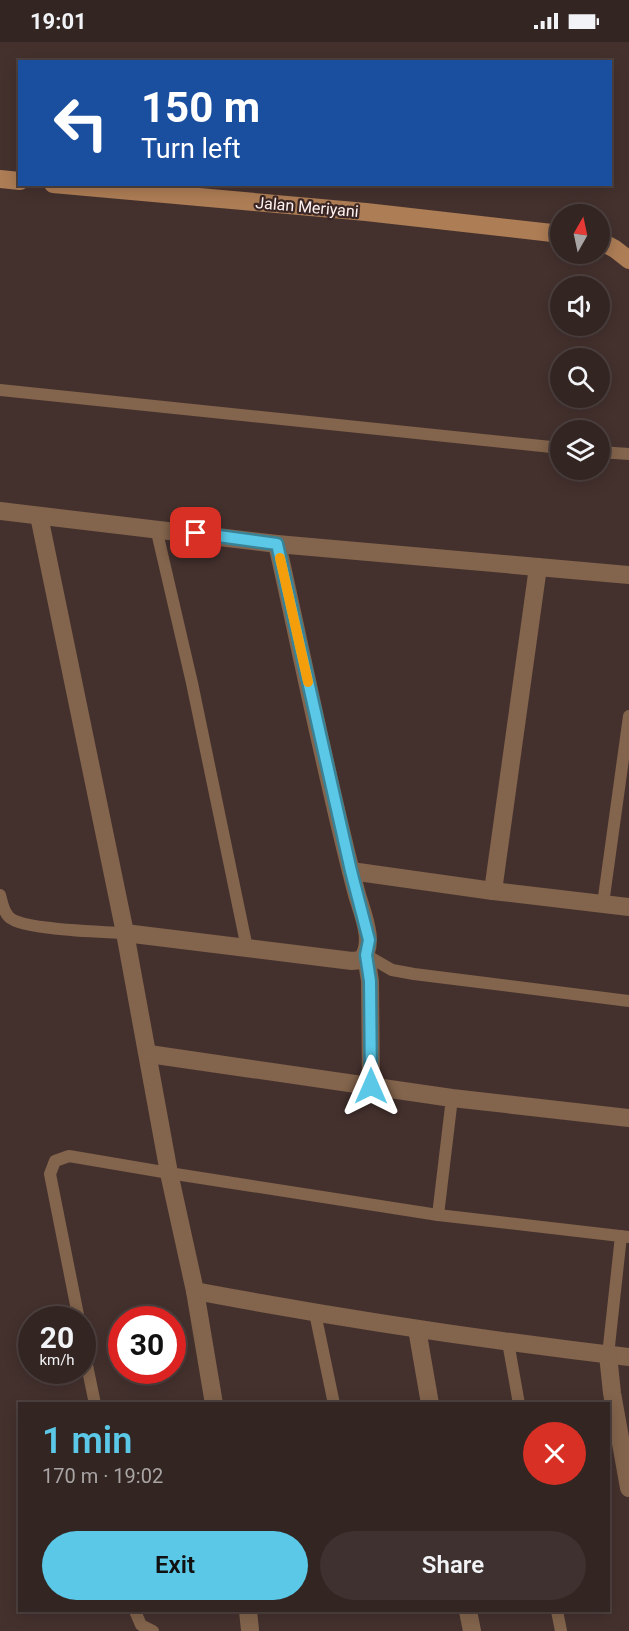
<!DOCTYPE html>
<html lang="en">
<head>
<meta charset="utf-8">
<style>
	body { margin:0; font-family:Roboto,sans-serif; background:#3e312f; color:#f1f3f6; height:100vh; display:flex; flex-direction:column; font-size:22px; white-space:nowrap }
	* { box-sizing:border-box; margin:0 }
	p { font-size:20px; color:#a9a5a5 }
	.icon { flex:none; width:33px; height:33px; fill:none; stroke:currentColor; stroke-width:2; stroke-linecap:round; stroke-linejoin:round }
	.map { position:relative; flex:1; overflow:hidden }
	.panel { position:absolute; left:18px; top:1360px; width:592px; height:210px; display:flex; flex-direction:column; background:#332522; border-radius:0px; box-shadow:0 3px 15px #0003,0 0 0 2px #4e4240 }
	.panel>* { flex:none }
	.hud { position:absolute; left:18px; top:18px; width:594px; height:126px; border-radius:0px; box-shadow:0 3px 15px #0003,0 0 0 2px #4e4240; background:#1a4fa0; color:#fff; overflow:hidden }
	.needle { width:39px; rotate:9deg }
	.buttons { position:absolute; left:550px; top:162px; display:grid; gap:12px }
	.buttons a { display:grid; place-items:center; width:60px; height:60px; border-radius:50%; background:#332522; box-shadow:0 3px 15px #0003,0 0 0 2px #4e4240; font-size:30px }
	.speed { position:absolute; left:18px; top:1264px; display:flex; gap:12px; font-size:30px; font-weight:700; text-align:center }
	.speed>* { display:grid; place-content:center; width:78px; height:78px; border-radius:50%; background:#332522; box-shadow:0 3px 15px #0003,0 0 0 2px #4e4240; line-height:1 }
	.speed small { font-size:15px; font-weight:400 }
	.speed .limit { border:9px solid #d22; background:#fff; color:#111 }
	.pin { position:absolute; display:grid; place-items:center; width:51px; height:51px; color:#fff; margin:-26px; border-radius:12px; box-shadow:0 3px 9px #0006 }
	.me { position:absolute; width:66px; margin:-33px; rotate:0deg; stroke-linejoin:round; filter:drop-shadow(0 0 4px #0008) }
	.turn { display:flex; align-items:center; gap:21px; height:126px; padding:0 24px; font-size:27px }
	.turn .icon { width:78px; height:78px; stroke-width:2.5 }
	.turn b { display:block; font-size:42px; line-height:51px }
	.round { display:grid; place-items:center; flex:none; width:63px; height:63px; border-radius:32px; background:#3e312f }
	.summary { display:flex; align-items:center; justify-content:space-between; height:102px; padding:0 24px }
	h1 { font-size:36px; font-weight:600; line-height:45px; color:#5ac8e6 }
	.cta { display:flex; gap:12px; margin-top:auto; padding:12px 24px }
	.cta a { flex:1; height:69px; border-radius:36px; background:#5ac8e6; color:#111; font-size:24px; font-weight:600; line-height:69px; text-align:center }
	.cta a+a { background:#3e312f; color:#f1f3f6 }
	.status { display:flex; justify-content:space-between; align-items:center; height:42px; padding:0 30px; background:#332522; direction:ltr }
	.status svg { height:16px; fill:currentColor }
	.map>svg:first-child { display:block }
</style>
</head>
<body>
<div class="status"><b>19:01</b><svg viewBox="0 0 49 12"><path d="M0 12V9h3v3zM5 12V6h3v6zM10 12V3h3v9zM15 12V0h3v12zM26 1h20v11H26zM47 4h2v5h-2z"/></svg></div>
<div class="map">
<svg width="629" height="1589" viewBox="0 0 629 1589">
	<rect width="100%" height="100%" fill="#44312e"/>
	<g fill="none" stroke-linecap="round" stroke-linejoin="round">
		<!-- lane -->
		<g stroke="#83644c" stroke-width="12">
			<polyline points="0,348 561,406"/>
			<polyline points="600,410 629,412"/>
			<polyline points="156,486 192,641 247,906"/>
			<path d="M0,853C2,860 3,869 9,875C22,888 104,890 125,891"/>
			<polyline points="603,862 629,674"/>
			<polyline points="366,913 392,928 414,932 629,959"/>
			<polyline points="438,1173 452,1056"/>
			<polyline points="315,1271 334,1362"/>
			<polyline points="79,1278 50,1132 55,1119 69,1114 169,1131 438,1173 629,1195"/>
			<polyline points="82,1299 95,1362"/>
			<polyline points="508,1300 519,1362"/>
			<polyline points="608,1313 621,1194"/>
			<polyline points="135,1569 141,1583 153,1589"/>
			<polyline points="557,1569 561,1589"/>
		</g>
		<!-- street -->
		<g stroke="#83644c" stroke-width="18">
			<polyline points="0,469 277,502 629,533"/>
			<polyline points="39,474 125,891 169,1131 195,1249 214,1362"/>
			<polyline points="351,829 493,849 629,865"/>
			<polyline points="493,849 538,525"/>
			<path d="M125,891L352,919L361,918C377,901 361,869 356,849C326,734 303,617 277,502"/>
			<polyline points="366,913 370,939 371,1044"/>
			<polyline points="149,1012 452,1056 629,1076"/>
			<path d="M195,1249C339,1276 483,1298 629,1315"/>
			<polyline points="417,1287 430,1362"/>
			<polyline points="608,1313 612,1351 629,1446"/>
			<polyline points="248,1569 250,1588"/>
			<polyline points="468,1569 472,1589"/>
		</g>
		<!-- secondary -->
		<g stroke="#ad7d55" stroke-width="18">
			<polyline points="0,137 20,139"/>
			<polyline points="53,142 366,170 561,192"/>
			<polyline points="600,199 615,207 629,218"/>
		</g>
	</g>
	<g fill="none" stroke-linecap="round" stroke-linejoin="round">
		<!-- route casing -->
		<g stroke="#3a8296" stroke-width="15">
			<polyline id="route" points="196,491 277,502 351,829 369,898 366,913 370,939 371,1044"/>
		</g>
		<!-- route -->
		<use href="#route" stroke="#5ac8e6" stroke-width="10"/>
		<!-- slow -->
		<polyline stroke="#f59e0b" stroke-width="10" points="280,516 308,640"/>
	</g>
	<g text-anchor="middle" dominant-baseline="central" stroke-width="4.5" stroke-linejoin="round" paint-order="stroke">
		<!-- street labels -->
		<g font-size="16" fill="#fff2f0" stroke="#3a2725">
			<text transform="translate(307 165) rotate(5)">Jalan Meriyani</text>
		</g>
	</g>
</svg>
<div class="buttons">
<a><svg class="needle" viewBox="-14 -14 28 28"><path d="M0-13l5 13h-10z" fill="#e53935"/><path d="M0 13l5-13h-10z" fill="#a9a5a5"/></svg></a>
<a><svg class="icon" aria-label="sound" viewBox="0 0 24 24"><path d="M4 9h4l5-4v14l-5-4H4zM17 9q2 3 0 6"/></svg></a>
<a><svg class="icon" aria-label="search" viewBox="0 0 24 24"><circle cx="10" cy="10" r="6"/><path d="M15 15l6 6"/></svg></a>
<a><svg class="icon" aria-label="layers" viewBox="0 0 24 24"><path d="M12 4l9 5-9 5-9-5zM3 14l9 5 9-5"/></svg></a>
</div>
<div class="speed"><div>20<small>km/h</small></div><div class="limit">30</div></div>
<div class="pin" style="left:196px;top:491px;background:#d93025"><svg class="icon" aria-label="arrive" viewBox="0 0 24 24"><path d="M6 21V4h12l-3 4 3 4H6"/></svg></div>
<svg class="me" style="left:371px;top:1044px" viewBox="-20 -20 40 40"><path d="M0-17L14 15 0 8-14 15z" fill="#5ac8e6" stroke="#fff" stroke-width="4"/></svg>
<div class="hud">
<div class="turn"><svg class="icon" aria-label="left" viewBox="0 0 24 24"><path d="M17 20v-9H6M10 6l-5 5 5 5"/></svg><div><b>150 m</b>Turn left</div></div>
</div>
<section class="panel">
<div class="summary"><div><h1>1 min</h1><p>170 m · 19:02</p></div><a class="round" style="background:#d93025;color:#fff"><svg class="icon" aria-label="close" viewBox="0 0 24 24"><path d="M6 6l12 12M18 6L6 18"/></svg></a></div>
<div class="cta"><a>Exit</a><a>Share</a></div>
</section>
</div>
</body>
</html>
